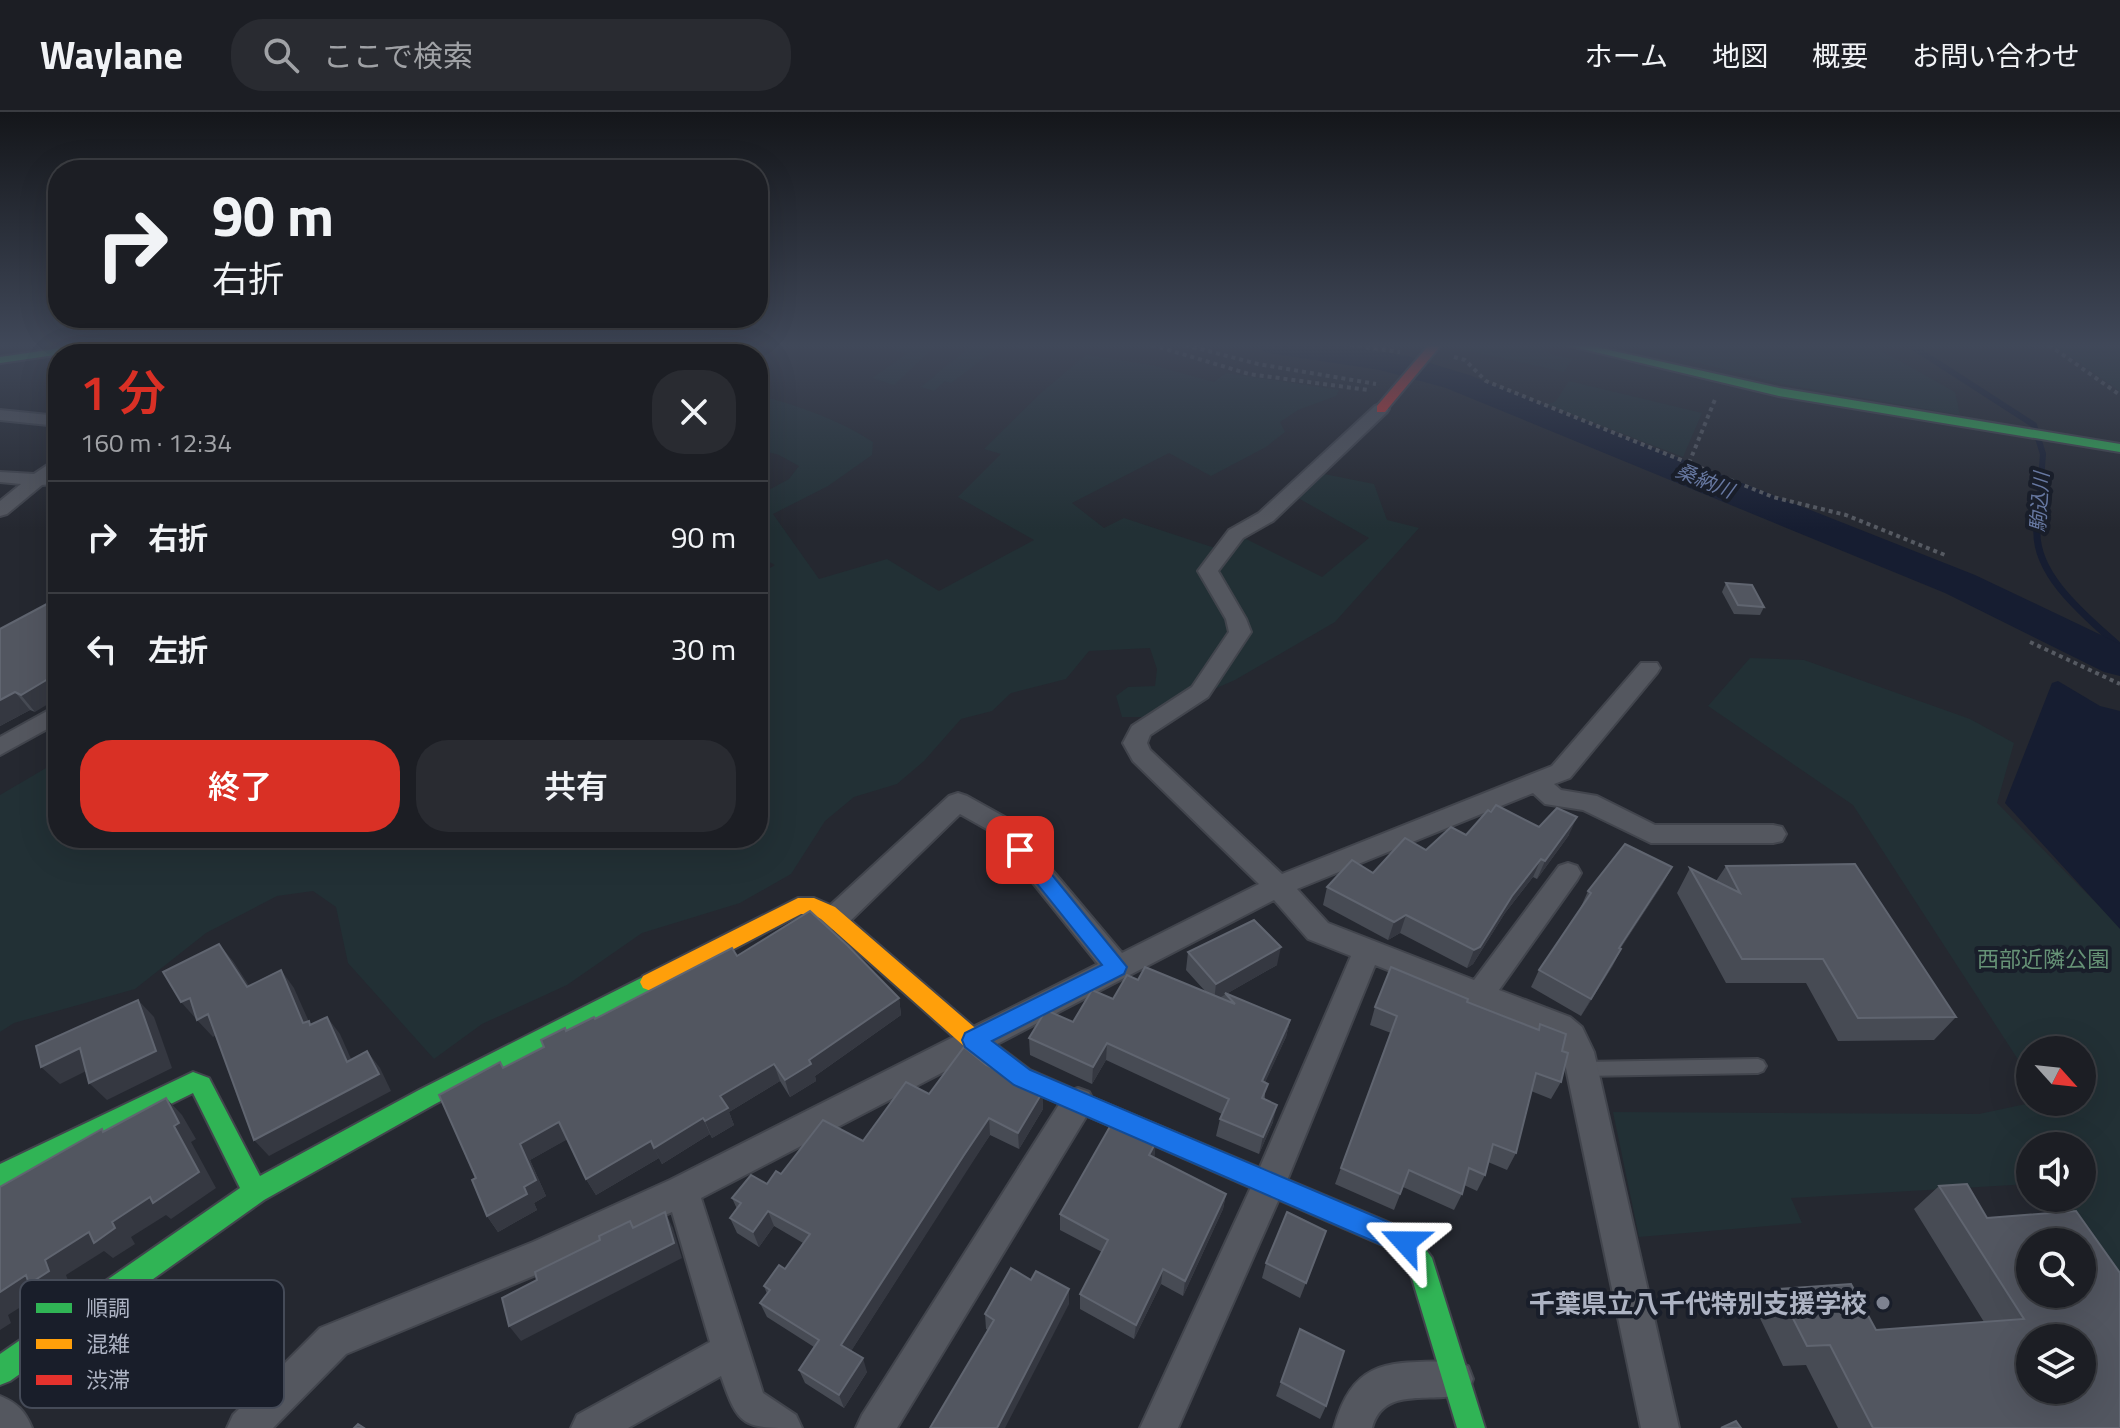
<!DOCTYPE html>
<html lang="ja">
<head>
<meta charset="utf-8">
<style>
	body { margin:0; font-family:"Titillium Web","Noto Sans JP",sans-serif; background:#292b31; color:#f1f3f6; height:100vh; display:flex; flex-direction:column; font-size:30px; white-space:nowrap }
	* { box-sizing:border-box; margin:0 }
	p { font-size:26px; color:#a0a2a6 }
	.icon { flex:none; width:44px; height:44px; fill:none; stroke:currentColor; stroke-width:2; stroke-linecap:round; stroke-linejoin:round }
	.map { position:relative; flex:1; overflow:hidden }
	.details { position:absolute; left:48px; top:232px; width:720px; height:504px; display:flex; flex-direction:column; background:#1c1e24; border-radius:32px; box-shadow:0 8px 32px #0002,0 0 0 2px #3a3c41 }
	.details>* { flex:none }
	.hud { position:absolute; left:48px; top:48px; width:720px; height:168px; border-radius:32px; box-shadow:0 8px 32px #0002,0 0 0 2px #3a3c41; background:#1c1e24; color:#f1f3f6; overflow:hidden }
	.needle { width:52px; rotate:117deg }
	.fabs { position:absolute; left:2016px; top:924px; display:grid; gap:16px }
	.fabs a { display:grid; place-items:center; width:80px; height:80px; border-radius:50%; background:#1c1e24; box-shadow:0 8px 32px #0002,0 0 0 2px #3a3c41; font-size:40px }
	.pin { position:absolute; display:grid; place-items:center; width:68px; height:68px; color:#fff; margin:-34px; border-radius:16px; box-shadow:0 4px 12px #0006 }
	.me { position:absolute; width:88px; margin:-44px; rotate:294deg; stroke-linejoin:round; filter:drop-shadow(0 0 6px #0008) }
	.turn { display:flex; align-items:center; gap:28px; height:168px; padding:0 32px; font-size:36px }
	.turn .icon { width:104px; height:104px; stroke-width:2.5 }
	.turn b { display:block; font-size:56px; line-height:68px }
	.round { display:grid; place-items:center; flex:none; width:84px; height:84px; border-radius:32px; background:#292b31 }
	.head { display:flex; align-items:center; justify-content:space-between; height:136px; padding:0 32px }
	h1 { font-size:48px; font-weight:600; line-height:60px; color:#d93025 }
	.primary-button { display:flex; gap:16px; margin-top:auto; padding:16px 32px }
	.primary-button a { flex:1; height:92px; border-radius:32px; background:#d93025; color:#fff; font-size:32px; font-weight:600; line-height:92px; text-align:center }
	.primary-button a+a { background:#292b31; color:#f1f3f6 }
	ul { padding:0; list-style:none }
	li { display:flex; align-items:center; gap:24px; height:112px; padding:0 32px; border-top:2px solid #3a3c41 }
	li div { flex:1 }
	li b { display:block; font-size:30px }
	li em { font-style:normal }
	header { display:flex; align-items:center; gap:48px; box-sizing:border-box; height:112px; padding:0 40px; background:#1c1e24; border-bottom:2px solid #3a3c41 }
	header strong { font-size:38px }
	nav { display:flex; gap:44px; margin-inline-start:auto; font-size:28px }
	.search { width:560px; height:72px; background:#292b31; display:flex; align-items:center; gap:20px; box-sizing:border-box; padding:0 28px; border-radius:32px; color:#a0a2a6; font-size:30px }
	.map>svg:first-child { display:block }
</style>
</head>
<body>
<header>
<strong>Waylane</strong>
<div class="search"><svg class="icon" aria-label="search" viewBox="0 0 24 24"><circle cx="10" cy="10" r="6"/><path d="M15 15l6 6"/></svg>ここで検索</div>
<nav><a>ホーム</a><a>地図</a><a>概要</a><a>お問い合わせ</a></nav>
</header>
<div class="map">
<svg width="2120" height="1316" viewBox="0 0 2120 1316">
	<rect width="100%" height="100%" fill="#252830"/>
	<!-- green -->
	<g fill="#223035">
		<polygon points="186,233 239,233 309,242 137,242"/>
		<polygon points="899,233 936,233 894,273 872,266 907,242 893,238"/>
		<polygon points="972,233 1031,233 1027,238 1002,233 951,271 945,269 934,279 921,275"/>
		<polygon points="1443,233 1536,233 1553,243 1572,247 1564,260"/>
		<polygon points="1628,233 1871,233 1955,280 1960,303 1782,272"/>
		<polygon points="2053,233 2120,233 2120,280 2117,277"/>
		<path d="M1086,243L1152,253L1214,270L1226,261L1339,278L1336,284L1298,298L1280,310L1285,320L1266,335L1211,364L1169,341L1072,391L1104,416L1124,406L1218,437L1201,461L1231,509L1232,521L1193,577L1151,605H1122L1116,584L1128,575L1155,574L1157,557L1150,536L1089,539L1066,567L1011,581L992,599L961,607L924,649L897,672L854,685L825,709L791,762L740,791L642,821L567,873L482,912L434,947L348,851L336,795L313,779L277,784L206,821L135,877L14,911L0,920V683L58,649V726H758V463L775,453L758,444V384L789,367L799,354L779,343L758,337V283C799,294 837,307 873,330L872,343L828,374L773,402L819,467L887,447L939,479L1034,428L958,385L1001,342L984,337L1042,280Z"/>
		<polygon points="1569,269 1702,301 1683,345 1548,293 1556,289"/>
		<polygon points="1324,362 1374,372 1387,408 1419,416 1335,510 1235,568 1205,581 1243,521 1214,459 1240,424 1322,465 1369,426 1298,386"/>
		<polygon points="1750,546 1804,548 1970,607 2014,631 1997,691 2120,815 2120,1182 2053,1086 2082,1086 2082,1034 2030,1034 2030,1072 1791,1086 1802,1111 1639,1125 1613,1000 1979,1002 2035,990 2082,990 2082,938 2030,938 2030,966 1853,693 1708,594"/>
	</g>
	<!-- water -->
	<polygon fill="#161d31" points="2058,569 2100,594 2120,599 2120,817 2005,691 2052,571"/>
	<g fill="none" stroke-linecap="round" stroke-linejoin="round">
		<!-- stream-far1 -->
		<polyline stroke="#161d31" stroke-width="6" points="1910,233 2034,313 2043,342 2037,419"/>
		<!-- stream -->
		<path stroke="#161d31" stroke-width="7" d="M2037,417C2034,464 2088,506 2120,535"/>
		<!-- river -->
		<polygon fill="#161d31" fill-rule="evenodd" points="1259,233 1342,233 1407,244 1469,263 1975,463 2120,532 2120,564 2104,560 1945,481 1446,276 1380,258 1275,242 1264,240"/>
		<!-- lane casing -->
		<g stroke="#42454d" stroke-width="4">
			<g id="lane">
				<polygon points="285,233 420,240 424,242 336,241 289,235"/>
				<polygon points="1758,947 1763,949 1766,954 1763,959 1758,961 1583,964 1578,962 1575,957 1578,952 1583,950"/>
			</g>
		</g>
		<!-- street casing -->
		<g stroke="#42454d" stroke-width="4">
			<g id="street">
				<polygon points="728,233 746,233 733,242 714,242"/>
				<path d="M1381,292L1389,297L1387,300L1273,409L1243,426L1218,459L1246,507L1251,520L1208,585L1150,623L1147,631L1150,638L1282,762L1552,654L1641,551H1657L1660,556L1657,561L1570,666L1554,672L1561,678L1597,684L1655,713H1773L1782,715L1786,722L1782,729L1773,731H1651L1583,698L1545,692L1533,681L1297,777L1328,811L1474,868L1559,754L1568,751L1577,754L1581,761L1577,768L1499,878L1570,905L1582,915L1594,940L1679,1316H1641L1561,932L1550,923L1375,853L1286,1071L1178,1316H1140L1257,1062L1351,844L1308,827L1274,788L701,1086L763,1281L796,1303L802,1316C742,1316 739,1316 721,1264L628,1316H571L577,1303L710,1230L672,1100L555,1155L346,1242L273,1316H227L233,1303L320,1216L533,1130L670,1068L1098,852L992,720L960,702L844,815L834,818L824,815L820,807L824,799L949,684L958,681L967,684L1010,708L1122,841L1259,772L1133,649L1123,631L1132,614L1192,575L1229,520L1226,507L1198,459L1201,455L1229,418L1259,401L1375,294Z"/>
				<polygon points="0,298 58,304 58,314 0,308"/>
				<polygon points="58,346 58,360 52,364 55,368 52,372 42,373 7,402 0,404 0,389 21,372 0,370 0,360 34,362"/>
				<polygon points="58,593 58,611 0,643 0,625"/>
				<polygon points="1078,976 1089,980 1094,990 1089,1000 897,1316 856,1316 862,1303 1067,980"/>
				<path d="M1455,1249L1468,1254L1473,1267L1468,1280C1435,1294 1384,1271 1372,1316H1334C1354,1244 1391,1251 1455,1249Z"/>
				<path d="M0,1284C17,1291 25,1299 32,1316H0Z"/>
			</g>
		</g>
		<!-- fast casing -->
		<g stroke="#42454d" stroke-width="4">
			<g id="fast">
				<polygon points="81,233 110,233 104,236 0,251 0,245"/>
				<polygon points="1566,233 1587,233 1779,276 2120,332 2120,340 1779,284"/>
				<polygon points="651,861 659,864 662,870 659,876 435,992 264,1088 10,1269 0,1273 0,1242 240,1076 193,981 0,1076 0,1052 193,960 209,966 260,1064 419,978"/>
				<polygon points="1077,979 1414,1121 1432,1146 1485,1316 1457,1316 1408,1153 1396,1139 1069,996 1065,989 1069,982"/>
			</g>
		</g>
		<!-- slow casing -->
		<g stroke="#42454d" stroke-width="4">
			<polygon id="slow" points="798,786 814,786 835,795 981,921 1030,958 1085,982 1089,989 1085,996 1077,999 1014,972 965,935 821,807 811,802 801,802 659,876 651,879 643,876 640,870 643,864"/>
		</g>
		<!-- jam casing -->
		<g stroke="#42454d" stroke-width="4">
			<polygon id="jam" points="1429,233 1441,233 1385,300 1377,300 1377,294"/>
		</g>
		<!-- path -->
		<g stroke="#565a62" stroke-width="4" stroke-dasharray="4 4" stroke-linecap="butt">
			<polyline points="1152,233 1249,262 1368,278"/>
			<polyline points="1185,233 1258,252 1376,272"/>
			<polyline points="1350,233 1400,240"/>
			<polyline points="2049,233 2120,283"/>
			<polyline points="1454,245 1465,248 1486,269 1773,385 1846,403 1945,443"/>
			<polyline points="1689,351 1716,285"/>
			<polyline points="2030,530 2120,572"/>
		</g>
		<!-- lane -->
		<use href="#lane" fill="#54575f" fill-rule="evenodd"/>
		<!-- street -->
		<use href="#street" fill="#54575f" fill-rule="evenodd"/>
		<!-- fast -->
		<use href="#fast" fill="#30b455" fill-rule="evenodd"/>
		<!-- slow -->
		<use href="#slow" fill="#ff9f0a" fill-rule="evenodd"/>
		<!-- jam -->
		<use href="#jam" fill="#e5322d" fill-rule="evenodd"/>
	</g>
	<!-- wall -->
	<g fill="#474b54">
		<polygon points="1726,471 1764,495 1760,503 1734,502 1722,480"/>
		<polygon points="0,517 35,600 30,598 0,614"/>
		<polygon points="1539,715 1569,723 1537,767 1533,765 1505,801 1473,852 1467,856 1400,821 1388,828 1323,793 1327,775 1373,761 1466,723"/>
		<polygon points="1726,754 1956,905 1934,928 1838,929 1806,871 1726,871 1677,781 1690,756 1716,769"/>
		<polygon points="1672,755 1662,773 1620,837 1621,837 1612,855 1581,904 1531,875 1539,858 1580,797 1588,779"/>
		<polygon points="1188,840 1277,853 1226,882 1290,908 1286,925 1265,970 1265,988 1273,1010 1259,1042 1216,1024 1220,1007 1222,1002 1106,948 1092,972 1030,943 1029,926 1073,910 1113,887 1138,868 1205,879 1186,858"/>
		<polygon points="737,844 899,886 901,903 815,964 816,969 790,985 780,969 729,1000 734,1013 712,1026 710,1022 662,1052 659,1046 596,1083 586,1067 567,1027 530,1048 546,1084 534,1091 537,1098 498,1120 487,1104 500,950 503,956 544,935 566,919"/>
		<polygon points="1467,890 1538,917 1540,912 1562,939 1561,970 1551,987 1531,979 1516,1041 1507,1058 1488,1050 1485,1063 1477,1079 1464,1073 1462,1082 1454,1098 1403,1075 1394,1098 1335,1072 1391,921 1370,913 1375,895"/>
		<polygon points="986,953 1042,981 1043,997 1019,1037 990,1023 966,1059 851,1239 867,1260 844,1296 805,1271 799,1258 814,1235 767,1205 760,1191 767,1182 764,1174 785,1157 803,1131 774,1114 759,1135 737,1121 730,1106 737,1097 732,1086 767,1072 781,1062 863,1029 929,982"/>
		<polygon points="1156,1030 1154,1046 1226,1082 1223,1097 1183,1184 1161,1172 1134,1227 1080,1197 1080,1182 1102,1140 1060,1118 1060,1102"/>
		<polygon points="1939,1074 1987,1106 2120,1316 1838,1316 1806,1253 1783,1254 1756,1198 1778,1177 1876,1218 1984,1210 1914,1097"/>
		<polygon points="1326,1119 1300,1186 1262,1166 1266,1151"/>
		<polygon points="1031,1168 1069,1177 1069,1192 988,1218 986,1217 985,1202"/>
		<polygon points="1300,1217 1326,1294 1320,1307 1276,1284"/>
	</g>
	<!-- shaded-wall -->
	<g fill="#353841">
		<polygon points="530,233 533,233 536,242 512,242"/>
		<polygon points="58,561 58,586 35,600 21,583"/>
		<polygon points="15,580 30,598 0,614 0,588"/>
		<polygon points="1577,705 1569,723 1537,767 1545,749"/>
		<polygon points="1541,747 1533,765 1505,801 1473,852 1467,856 1474,838 1512,784"/>
		<polygon points="1672,755 1662,773 1610,853 1619,836"/>
		<polygon points="1406,803 1400,821 1388,828 1394,810"/>
		<polygon points="219,832 233,849 261,892 247,875"/>
		<polygon points="1281,835 1277,853 1214,889 1216,872"/>
		<polygon points="1621,837 1612,855 1581,904 1591,887"/>
		<polygon points="281,858 294,876 317,928 303,911"/>
		<polygon points="190,886 197,908 181,890"/>
		<polygon points="899,886 901,903 815,964 816,969 790,985 785,968 809,948"/>
		<polygon points="138,888 154,905 172,956 107,988 89,971"/>
		<polygon points="208,902 223,919 213,925 197,908"/>
		<polygon points="327,905 340,922 360,967 347,950"/>
		<polygon points="1290,908 1286,925 1258,986 1262,969"/>
		<polygon points="1107,931 1106,948 1092,972 1093,955"/>
		<polygon points="80,936 98,953 60,972 41,955"/>
		<polygon points="367,939 380,956 391,979 269,1044 254,1028"/>
		<polygon points="774,952 780,969 729,1000 734,1013 712,1026 705,1009 720,984"/>
		<polygon points="1042,981 1043,997 1019,1037 1018,1021"/>
		<polygon points="166,986 182,1003 196,1027 191,1030 216,1076 171,1107 166,1103 131,1125 135,1132 113,1146 104,1139 66,1163 70,1174 51,1186 43,1181 8,1203 11,1211 0,1218 0,1180 45,1148 89,1120 112,1110 174,1014"/>
		<polygon points="1277,993 1273,1010 1259,1042 1263,1025"/>
		<polygon points="703,1006 710,1022 662,1052 654,1036"/>
		<polygon points="989,1006 990,1023 846,1247 841,1233"/>
		<polygon points="559,1010 568,1027 530,1048 546,1084 534,1091 537,1098 498,1120 487,1104 520,1032"/>
		<polygon points="651,1029 659,1046 596,1083 586,1067"/>
		<polygon points="1156,1030 1154,1047 1149,1043"/>
		<polygon points="1226,1082 1223,1097 1183,1184 1185,1169"/>
		<polygon points="768,1099 774,1114 759,1135 753,1120"/>
		<polygon points="665,1100 673,1116 682,1146 521,1229 509,1214"/>
		<polygon points="1163,1157 1161,1172 1134,1227 1136,1213"/>
		<polygon points="1069,1177 1069,1192 1005,1316 997,1316"/>
		<polygon points="863,1246 867,1260 844,1296 839,1283"/>
	</g>
	<!-- building -->
	<g fill="#525660" stroke="#606570" stroke-width="2" fill-rule="evenodd">
		<polygon points="471,233 530,233 512,242 453,242"/>
		<polygon points="1726,471 1752,473 1764,495 1738,493"/>
		<polygon points="58,486 58,561 21,583 15,580 0,588 0,517"/>
		<polygon points="1496,693 1539,715 1557,696 1577,705 1545,749 1541,747 1512,784 1480,835 1474,838 1406,803 1394,810 1327,775 1352,748 1373,761 1405,726 1426,738 1451,715 1466,723 1488,698 1491,700"/>
		<polygon points="1625,732 1672,755 1619,836 1621,837 1591,887 1539,858 1591,781 1588,779"/>
		<polygon points="1855,752 1956,905 1858,906 1823,847 1742,847 1690,756 1740,781 1726,754"/>
		<polygon points="810,799 848,834 899,886 809,948 811,952 785,968 774,952 720,984 728,996 705,1009 703,1006 654,1036 651,1029 586,1067 559,1010 520,1032 536,1068 524,1075 527,1082 487,1104 472,1068 476,1066 439,983 500,950 503,956 544,935 541,928 565,916 566,919 594,905 595,907 732,836 737,844"/>
		<polygon points="1254,808 1281,835 1216,872 1188,840"/>
		<polygon points="219,832 247,875 281,858 303,911 309,909 310,913 327,905 347,950 367,939 379,962 254,1028 208,902 197,908 190,886 181,890 163,860"/>
		<polygon points="1145,855 1235,892 1225,881 1290,908 1262,969 1268,972 1262,986 1277,993 1263,1025 1220,1007 1229,987 1107,931 1093,955 1029,926 1046,898 1073,910 1092,878 1113,887 1127,863 1138,868"/>
		<polygon points="1391,855 1468,887 1467,890 1539,918 1540,912 1566,922 1562,939 1568,941 1561,970 1536,961 1516,1041 1493,1032 1485,1063 1469,1056 1462,1082 1409,1058 1400,1082 1341,1056 1397,904 1375,895"/>
		<polygon points="138,888 156,939 89,971 80,936 41,955 36,934"/>
		<polygon points="964,935 986,953 1042,981 1018,1021 989,1006 964,1043 841,1233 863,1246 839,1283 799,1258 819,1228 760,1191 770,1178 764,1174 779,1153 785,1157 810,1122 768,1099 753,1120 730,1106 741,1091 732,1086 751,1063 767,1072 776,1059 781,1062 823,1008 863,1029 906,970 929,982"/>
		<polygon points="166,986 179,1011 174,1014 199,1060 153,1091 150,1085 112,1110 115,1116 94,1131 89,1120 45,1148 49,1159 29,1172 26,1163 0,1180 0,1075 102,1017 103,1020"/>
		<polygon points="1112,1011 1156,1030 1149,1043 1226,1082 1185,1169 1163,1157 1136,1213 1080,1182 1108,1128 1060,1102"/>
		<path d="M1967,1072L1987,1106L2076,1099L2120,1161V1316H1873L1830,1233L1807,1234L1778,1177L1851,1172L1876,1218L2024,1207L1939,1074ZM2030,1130H2082V1182H2030ZM2030,1226H2082V1278H2030Z"/>
		<polygon points="665,1100 674,1131 509,1214 502,1186 537,1168 535,1160 600,1128 599,1124 630,1109 633,1116"/>
		<polygon points="1287,1100 1326,1119 1306,1171 1266,1151"/>
		<polygon points="1011,1156 1031,1168 1036,1159 1069,1177 997,1316 930,1316 994,1208 985,1202"/>
		<polygon points="1300,1217 1344,1239 1326,1294 1281,1270"/>
		<polygon points="1736,1309 1741,1316 1721,1316"/>
		<polygon points="358,1312 364,1316 354,1316"/>
	</g>
	<!-- sky -->
	<linearGradient id="sky" x2="0" y2="1"><stop stop-color="#14161a"/><stop offset="0.56" stop-color="#404859"/><stop offset="1" stop-color="#404859" stop-opacity="0"/></linearGradient>
	<rect width="2120" height="417" fill="url(#sky)"/>
	<!-- route -->
	<polygon fill="#1a73e8" stroke="#114b97" stroke-width="2" points="1020,730 1027,732 1127,855 1124,862 992,929 1030,958 1414,1121 1418,1130 1414,1139 1405,1142 1396,1139 1014,973 965,935 962,928 965,921 1102,853 1014,743 1011,738 1014,732"/>
	<!-- markers -->
	<circle fill="#7d8290" stroke="#191e2a" stroke-width="3" cx="1883" cy="1191" r="8"/>
	<g text-anchor="middle" dominant-baseline="central" stroke-width="8" stroke-linejoin="round" paint-order="stroke">
		<!-- far-water labels -->
		<g font-size="20" font-style="italic" fill="#6778a1" stroke="#191e2a">
			<text transform="translate(1705 368) rotate(22)">桑納川</text>
			<text transform="translate(2039 390) rotate(-86)">駒込川</text>
		</g>
		<!-- park labels -->
		<g font-size="22" fill="#669276" stroke="#191e2a">
			<text x="2043" y="847">西部近隣公園</text>
		</g>
		<!-- near-poi labels -->
		<g font-size="26" font-weight="bold" fill="#adb3c3" stroke="#191e2a" text-anchor="end">
			<text x="1867" y="1191">千葉県立八千代特別支援学校</text>
		</g>
	</g>
	<!-- legend -->
	<rect x="20" y="1168" width="264" height="128" rx="12" fill="#191e2a" stroke="#454b58" stroke-width="2"/>
	<rect x="36" y="1191" width="36" height="10" fill="#30b455"/>
	<rect x="36" y="1227" width="36" height="10" fill="#ff9f0a"/>
	<rect x="36" y="1263" width="36" height="10" fill="#e5322d"/>
	<g font-size="22" fill="#adb3c3">
		<text x="86" y="1204">順調</text>
		<text x="86" y="1240">混雑</text>
		<text x="86" y="1276">渋滞</text>
	</g>
</svg>
<div class="fabs">
<a><svg class="needle" viewBox="-14 -14 28 28"><path d="M0-13l5 13h-10z" fill="#e53935"/><path d="M0 13l5-13h-10z" fill="#a0a2a6"/></svg></a>
<a><svg class="icon" aria-label="sound" viewBox="0 0 24 24"><path d="M4 9h4l5-4v14l-5-4H4zM17 9q2 3 0 6"/></svg></a>
<a><svg class="icon" aria-label="search" viewBox="0 0 24 24"><circle cx="10" cy="10" r="6"/><path d="M15 15l6 6"/></svg></a>
<a><svg class="icon" aria-label="layers" viewBox="0 0 24 24"><path d="M12 4l9 5-9 5-9-5zM3 14l9 5 9-5"/></svg></a>
</div>
<div class="pin" style="left:1020px;top:738px;background:#d93025"><svg class="icon" aria-label="arrive" viewBox="0 0 24 24"><path d="M6 21V4h12l-3 4 3 4H6"/></svg></div>
<svg class="me" style="left:1405px;top:1130px" viewBox="-20 -20 40 40"><path d="M0-17L14 15 0 8-14 15z" fill="#1a73e8" stroke="#fff" stroke-width="4"/></svg>
<div class="hud">
<div class="turn"><svg class="icon" aria-label="right" viewBox="0 0 24 24"><path d="M7 20v-9h11M14 6l5 5-5 5"/></svg><div><b>90 m</b>右折</div></div>
</div>
<section class="details">
<div class="head"><div><h1>1 分</h1><p>160 m · 12:34</p></div><a class="round"><svg class="icon" aria-label="close" viewBox="0 0 24 24"><path d="M6 6l12 12M18 6L6 18"/></svg></a></div>
<ul>
<li><svg class="icon" aria-label="right" viewBox="0 0 24 24"><path d="M7 20v-9h11M14 6l5 5-5 5"/></svg><div><b>右折</b></div><em>90 m</em></li>
<li><svg class="icon" aria-label="left" viewBox="0 0 24 24"><path d="M17 20v-9H6M10 6l-5 5 5 5"/></svg><div><b>左折</b></div><em>30 m</em></li>
</ul>
<div class="primary-button"><a>終了</a><a>共有</a></div>
</section>
</div>
</body>
</html>
